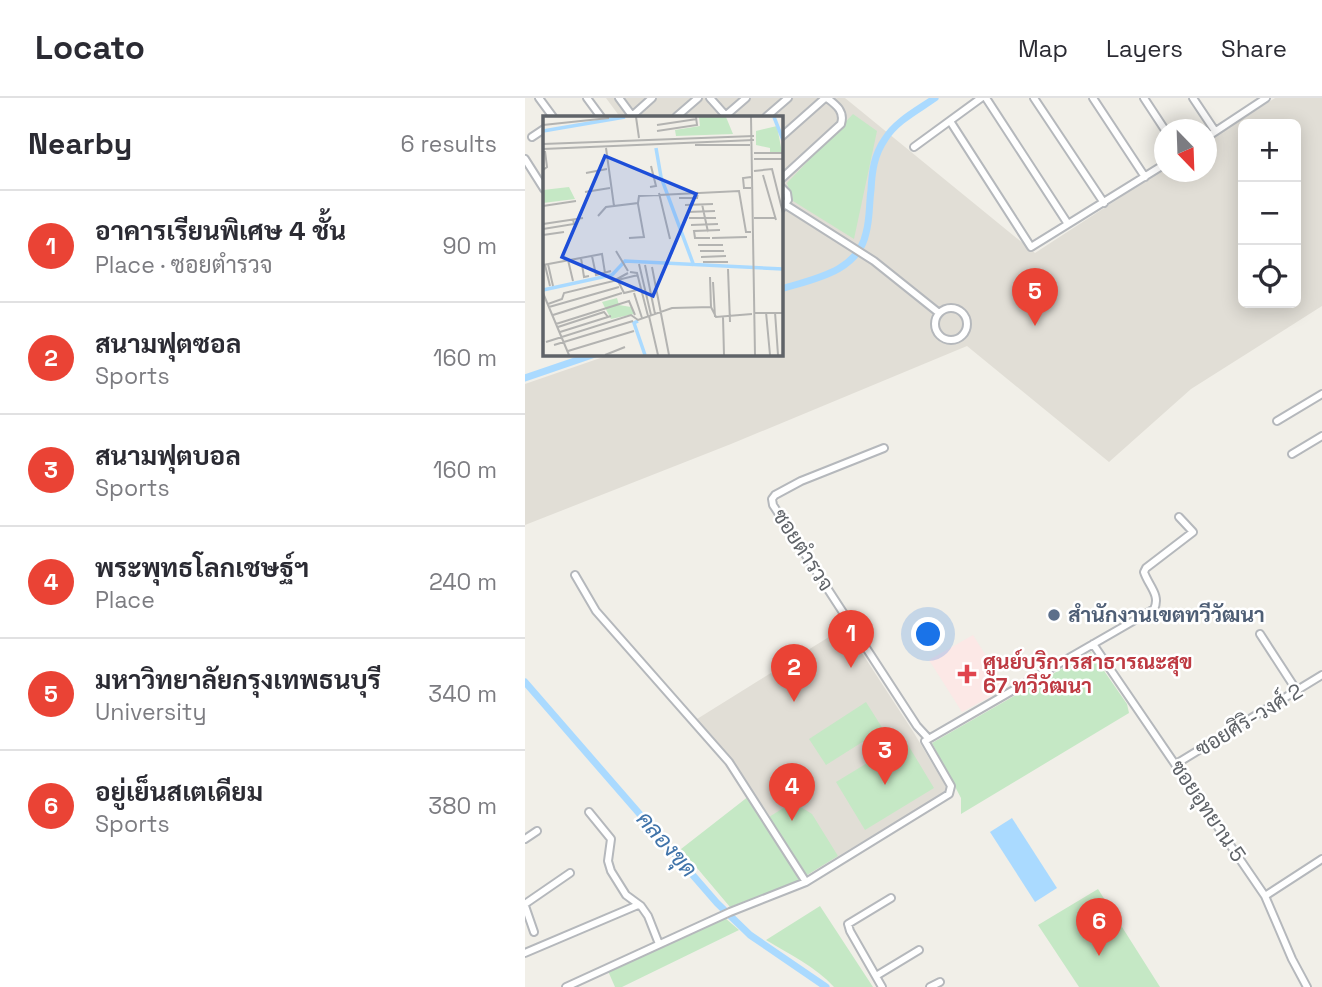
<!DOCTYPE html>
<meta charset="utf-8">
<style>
body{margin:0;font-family:"Space Grotesk",Sarabun,sans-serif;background:#f2f2f3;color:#2b2b33}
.controls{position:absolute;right:21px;top:21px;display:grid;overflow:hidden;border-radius:10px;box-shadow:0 4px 18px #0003}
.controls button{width:63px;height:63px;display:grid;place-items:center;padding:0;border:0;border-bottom:2px solid #e1e1e2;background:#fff;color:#2b2b33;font:35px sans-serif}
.compass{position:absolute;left:629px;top:21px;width:63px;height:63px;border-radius:50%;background:#fff;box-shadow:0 4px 18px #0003;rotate:157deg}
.you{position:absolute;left:404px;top:537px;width:24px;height:24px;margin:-18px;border:5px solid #fff;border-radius:50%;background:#1a73e8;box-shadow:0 0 0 10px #1a73e833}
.badge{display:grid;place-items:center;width:46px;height:46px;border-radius:50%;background:#ea4335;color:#fff;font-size:23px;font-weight:700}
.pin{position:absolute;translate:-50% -58px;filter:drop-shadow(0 2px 4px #0008)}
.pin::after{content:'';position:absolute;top:37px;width:24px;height:21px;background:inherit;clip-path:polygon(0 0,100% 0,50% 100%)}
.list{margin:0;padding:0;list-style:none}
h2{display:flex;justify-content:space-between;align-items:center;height:91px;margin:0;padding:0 28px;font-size:30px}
h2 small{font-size:23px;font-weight:400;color:#7c7c81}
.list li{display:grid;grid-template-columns:46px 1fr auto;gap:21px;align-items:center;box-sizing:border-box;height:112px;padding:0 28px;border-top:2px solid #e1e1e2}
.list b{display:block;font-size:26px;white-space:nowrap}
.list p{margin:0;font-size:23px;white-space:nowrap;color:#7c7c81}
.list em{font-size:23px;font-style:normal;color:#7c7c81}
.icon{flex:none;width:38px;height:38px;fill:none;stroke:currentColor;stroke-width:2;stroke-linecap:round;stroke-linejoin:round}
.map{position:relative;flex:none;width:797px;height:889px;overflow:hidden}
header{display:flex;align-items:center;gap:42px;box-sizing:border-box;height:98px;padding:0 35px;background:#fff;border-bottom:2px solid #e1e1e2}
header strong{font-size:33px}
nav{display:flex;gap:38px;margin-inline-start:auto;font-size:24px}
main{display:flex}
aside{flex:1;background:#fff}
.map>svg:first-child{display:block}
.education{fill:#e1ded6;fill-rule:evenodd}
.medical{fill:#fce8e6}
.green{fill:#c5e8c5}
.water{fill:#aadaff}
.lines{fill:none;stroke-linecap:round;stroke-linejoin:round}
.canal{stroke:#aadaff;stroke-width:7}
.minor-casing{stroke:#b5b8bc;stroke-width:10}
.minor{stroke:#fff;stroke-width:6}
.service-dot{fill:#5c6f8a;stroke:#fff;stroke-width:2.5}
.health-dot{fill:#e0444e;stroke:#fff;stroke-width:2.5}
.labels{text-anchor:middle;stroke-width:5;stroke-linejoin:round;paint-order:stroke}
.street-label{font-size:21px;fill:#5f6368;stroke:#fff}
.service-label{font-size:21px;font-weight:bold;fill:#4e5e75;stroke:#fff;text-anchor:start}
.health-label{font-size:21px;font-weight:bold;fill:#be3a42;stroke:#fff;text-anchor:start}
.water-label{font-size:23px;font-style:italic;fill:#4174aa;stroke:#fff}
.inset-river{fill:none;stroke:#aadaff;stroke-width:3.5}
.inset-road{fill:none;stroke:#b3b3b1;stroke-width:2}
.view{fill:#1d4ed8;fill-opacity:0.15;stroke:#1d4ed8;stroke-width:3.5}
.inset-edge{fill:none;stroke:#5f6368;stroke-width:3.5}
</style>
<header>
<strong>Locato</strong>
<nav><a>Map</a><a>Layers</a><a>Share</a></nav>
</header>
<main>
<aside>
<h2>Nearby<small>6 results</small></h2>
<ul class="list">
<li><span class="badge">1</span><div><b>อาคารเรียนพิเศษ 4 ชั้น</b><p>Place · ซอยตำรวจ</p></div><em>90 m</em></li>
<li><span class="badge">2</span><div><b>สนามฟุตซอล</b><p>Sports</p></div><em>160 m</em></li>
<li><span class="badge">3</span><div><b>สนามฟุตบอล</b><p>Sports</p></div><em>160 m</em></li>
<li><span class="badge">4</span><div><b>พระพุทธโลกเชษฐ์ฯ</b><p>Place</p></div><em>240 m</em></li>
<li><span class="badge">5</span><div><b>มหาวิทยาลัยกรุงเทพธนบุรี</b><p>University</p></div><em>340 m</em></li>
<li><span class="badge">6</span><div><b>อยู่เย็นสเตเดียม</b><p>Sports</p></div><em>380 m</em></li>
</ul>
</aside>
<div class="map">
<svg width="797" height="889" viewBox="0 0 797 889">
<rect width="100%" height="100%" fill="#f1efe8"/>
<path class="education" d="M81 0H320L510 155 639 71 640 74H682V44L750 0H797V208L666 291 584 364 442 248 206 346 0 427V286L87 256H256V19H95ZM718 26H771V205H718Z
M320 529 389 635 423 692 282 777 209 664 172 621Z"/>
<path class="medical" d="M448 537 481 590 437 614 404 562Z"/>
<path class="green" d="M328 16 352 33 329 141 268 103 262 85Z
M566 554 602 606 604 615 436 716V700L407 645Z
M341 604 358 631 301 667 284 641Z
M380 642 409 690 340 732 311 684Z
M224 698 275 782 205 809 156 751Z
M268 704 287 716 313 758 282 777 244 719Z
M573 791 635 889H554L513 827Z
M295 808 348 889H309C291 869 264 856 241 842Z
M200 820 214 832 97 889H90L83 873Z"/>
<path class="water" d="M487 720 532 790 510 804 465 734Z"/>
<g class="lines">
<path class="canal" d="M256 191C288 181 333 174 341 135 345 121 344 106 346 92 347 73 349 57 360 41 371 23 393 12 410 0
M0 280 70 256
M0 584 192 805 225 837 301 889"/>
<defs>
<path id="minor" d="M14 0 28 19
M62 0 76 19
M94 0 108 19
M185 0 202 19
M461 0 543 126
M509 0 579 105
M568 0 620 79
M619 0 640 32
M668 0 690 33
M107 18 127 0
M151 19 173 0
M199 19 221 0
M241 19 263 0
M425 23 506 149 640 66
M7 39 19 31
M256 39 300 0
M682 39 741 0
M389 49 456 0
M0 61 19 91
M256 81 316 26C320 13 311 7 302 0
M256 89 262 95 263 102 256 111
M261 107 349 163 414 215
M410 226a16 16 0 1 1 32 0a16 16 0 1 1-32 0Z
M752 323 797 296
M359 350 276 383 250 397 247 401 248 407 392 628 403 640
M767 356 797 338
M50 477 71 513 204 664 281 784
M735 536 772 593
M568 546 740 798 767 861 782 889
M651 666 797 577
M64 714 86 741 83 763 86 773 101 797 116 808 123 818 134 846
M0 741 12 733
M740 798 797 761
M0 806 45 775
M0 808 9 834
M0 855 113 807
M351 878 394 852
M41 889 205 814 281 784 424 696 426 688 400 643 629 511C636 497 623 487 619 474L621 470 668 434 654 419
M357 889 325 833 323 826 366 800
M405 889 415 884"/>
</defs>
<use href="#minor" class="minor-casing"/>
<use href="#minor" class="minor"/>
</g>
<circle class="service-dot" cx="529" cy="517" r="7"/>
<path class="health-dot" d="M438.5 565.5h7v7h7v7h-7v7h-7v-7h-7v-7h7z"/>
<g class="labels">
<g class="street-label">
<text transform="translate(278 452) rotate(57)" y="7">ซอยตำรวจ</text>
<text transform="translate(724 622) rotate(-31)" y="7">ซอยศิริ-วงศ์ 2</text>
<text transform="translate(683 713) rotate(56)" y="7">ซอยอุทยาน 5</text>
</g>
<g class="service-label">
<text x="543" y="524">สำนักงานเขตทวีวัฒนา</text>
</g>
<g class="health-label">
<text x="458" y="571">ศูนย์บริการสาธารณะสุข<tspan x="458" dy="24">67 ทวีวัฒนา</tspan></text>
</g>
<g class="water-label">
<text transform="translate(142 746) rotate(49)" y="8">คลองขุด</text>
</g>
</g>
<g transform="translate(18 18)">
<rect width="240" height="240" fill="#f1efe8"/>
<path d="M156 1H183L190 18 133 20 132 14 157 10ZM234 10 239 37H227V32L213 29V15ZM26 71 32 83 0 87V74ZM74 182 76 189 88 191 91 198 68 203 59 186Z" fill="#c5e8c5"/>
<path class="inset-river" d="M231 1 240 24M0 15 82 1M113 32 118 61 151 150M0 174 69 159 82 145 240 153M95 205 91 207 102 239"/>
<path class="inset-road" d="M93 1 96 22M208 1 212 239M0 9 66 2M114 9 154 3M114 15 154 9 153 1M0 28 211 20M152 29H207M63 32 71 90M0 33 211 24M211 37H240M211 43H239M0 54 4 51 2 35M211 55 229 53 240 97M43 57 64 53M220 59 233 104M107 71 113 70 108 50M208 72H201L200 62 208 61M42 76 67 72M116 77 127 123M136 82H154L155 76M159 88 165 116M142 89 170 88M0 90 33 85M144 96 172 95M55 100 63 91 95 87 96 80 196 75 203 116H208M146 102H173M211 102H233M0 108 40 102M148 109 175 108M0 113 31 108 30 103M0 119 21 116M86 122 101 121 95 88M167 122H152L151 115 177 114M169 122 204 121M155 129H180M73 135 85 155M157 135H181M49 140 53 159 68 155M158 141 183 140M38 142 41 161 46 160M25 144 30 165M160 146H185M5 148 10 170M96 148 108 199M0 149 59 138 62 157M2 149 7 170M102 149 112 198M109 151 126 239M185 153 187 206M87 156 94 157 105 200M85 157 74 163 81 177 98 173M167 161 168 191M170 166 172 201M0 177 26 239M91 177 99 202M5 188 19 183 21 177 95 159M6 191 76 171M223 196 227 239M232 196 235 239M212 197H240M10 199 79 177M106 200 115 239M180 201 181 239M13 208 86 185 92 199M15 211 61 196 65 201M17 216 68 200M3 226 88 199 95 204 129 192 168 191 173 201 209 198M11 229 90 205M25 235 91 215M62 239 82 231"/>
<path class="view" d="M62 40 153 78 110 180 19 141Z"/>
<rect width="240" height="240" class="inset-edge"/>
</g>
</svg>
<div class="controls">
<button>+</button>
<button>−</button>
<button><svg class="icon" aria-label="locate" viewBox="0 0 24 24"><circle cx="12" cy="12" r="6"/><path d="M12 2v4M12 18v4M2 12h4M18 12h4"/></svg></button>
</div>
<svg class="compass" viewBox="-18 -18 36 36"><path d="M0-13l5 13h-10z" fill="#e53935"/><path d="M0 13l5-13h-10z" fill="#7c7c81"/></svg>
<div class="you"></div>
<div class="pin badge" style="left:326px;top:570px">1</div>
<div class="pin badge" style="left:269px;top:604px">2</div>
<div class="pin badge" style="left:360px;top:687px">3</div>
<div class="pin badge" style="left:267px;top:723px">4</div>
<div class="pin badge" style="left:510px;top:228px">5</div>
<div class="pin badge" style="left:574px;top:858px">6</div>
</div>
</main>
